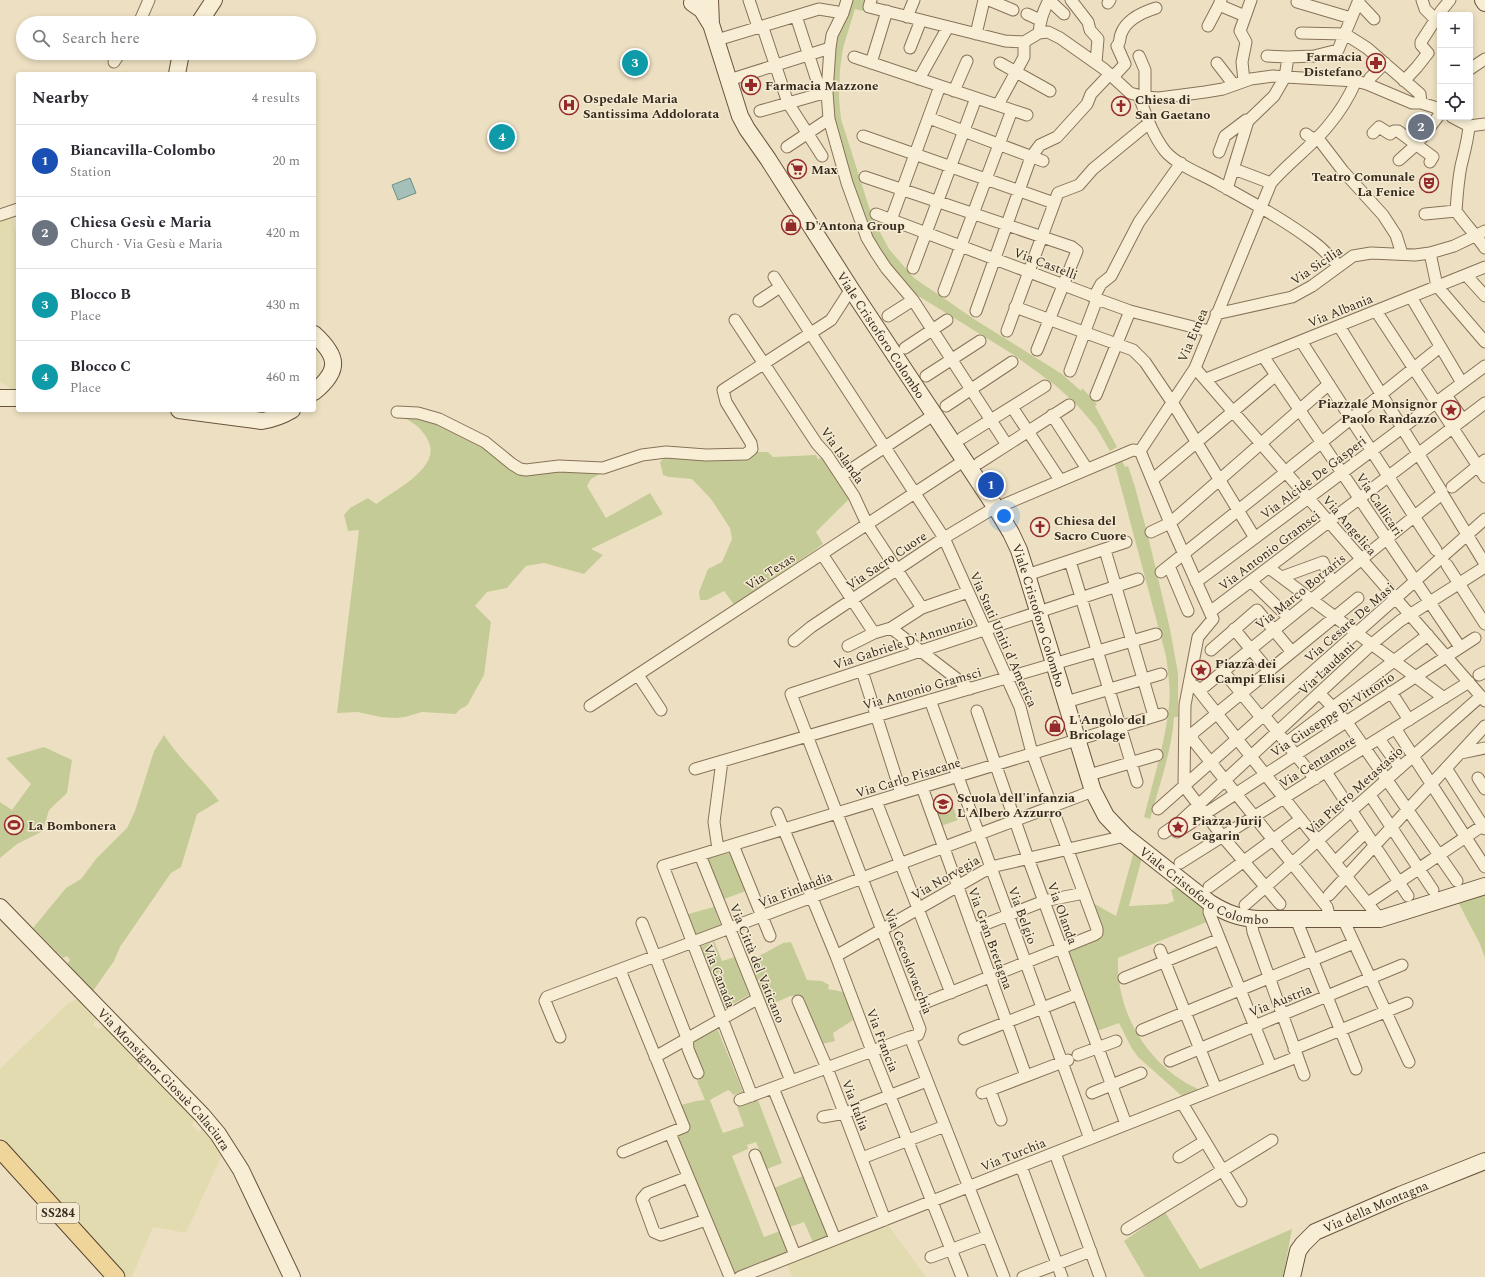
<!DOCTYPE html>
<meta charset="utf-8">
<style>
body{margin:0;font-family:Spectral,serif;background:#f2f2f3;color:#2b2b33}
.controls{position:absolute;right:12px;top:12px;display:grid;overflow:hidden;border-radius:4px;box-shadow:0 2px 6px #0003}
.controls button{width:36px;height:36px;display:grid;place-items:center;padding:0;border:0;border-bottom:1px solid #e1e1e2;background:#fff;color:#2b2b33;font:20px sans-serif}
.you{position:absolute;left:1004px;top:516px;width:14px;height:14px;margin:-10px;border:3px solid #fff;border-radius:50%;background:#1a73e8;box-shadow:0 0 0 6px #1a73e833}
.badge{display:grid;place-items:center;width:26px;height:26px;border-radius:50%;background:#1a73e8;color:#fff;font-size:13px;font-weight:700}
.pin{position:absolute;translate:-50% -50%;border:2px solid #fff;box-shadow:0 1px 4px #0006}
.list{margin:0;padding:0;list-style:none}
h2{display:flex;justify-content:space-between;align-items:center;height:52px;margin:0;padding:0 16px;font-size:17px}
h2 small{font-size:13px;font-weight:400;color:#7c7c81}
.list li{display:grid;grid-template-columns:26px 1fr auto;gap:12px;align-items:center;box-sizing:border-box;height:72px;padding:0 16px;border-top:1px solid #e1e1e2}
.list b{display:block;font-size:15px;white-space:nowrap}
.list p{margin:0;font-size:13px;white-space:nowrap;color:#7c7c81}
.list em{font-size:13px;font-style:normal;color:#7c7c81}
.icon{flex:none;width:22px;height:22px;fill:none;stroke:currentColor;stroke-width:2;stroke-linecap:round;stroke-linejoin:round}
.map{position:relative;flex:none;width:1485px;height:1277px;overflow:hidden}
.search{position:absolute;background:#fff;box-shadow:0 2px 6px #0003;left:16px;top:16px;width:300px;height:44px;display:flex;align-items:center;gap:10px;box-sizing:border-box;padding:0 14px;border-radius:22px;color:#7c7c81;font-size:15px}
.panel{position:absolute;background:#fff;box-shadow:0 2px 6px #0003;left:16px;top:72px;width:300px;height:340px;border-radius:4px}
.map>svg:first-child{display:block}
.farmland{fill:#e3dbb0}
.green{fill:#c5cb96}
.water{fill:#a4c0b8;stroke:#6c8e85}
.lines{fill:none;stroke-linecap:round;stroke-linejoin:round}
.street-casing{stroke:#877259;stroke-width:13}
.secondary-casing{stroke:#69533d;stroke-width:18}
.primary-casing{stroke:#55402e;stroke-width:19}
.street{stroke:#f8eed5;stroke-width:11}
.secondary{stroke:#f8eed5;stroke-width:16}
.primary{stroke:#f0d59a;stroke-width:17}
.labels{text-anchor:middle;stroke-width:3;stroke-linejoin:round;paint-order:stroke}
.shield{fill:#f5ebd2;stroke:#706454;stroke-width:1}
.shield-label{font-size:12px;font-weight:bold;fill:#372a1e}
.poi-label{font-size:13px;font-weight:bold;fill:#372a1e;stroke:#f5ebd2;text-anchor:start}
.street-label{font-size:13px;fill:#372a1e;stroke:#f5ebd2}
</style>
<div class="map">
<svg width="1485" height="1277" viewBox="0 0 1485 1277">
<rect width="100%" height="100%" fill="#ede0c2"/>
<path class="farmland" d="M12 217 18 241V387L16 392 0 382V221Z
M80 998 98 1018 93 1025 98 1029 104 1026 140 1063 137 1068 140 1070 144 1068 195 1119 192 1126 199 1132 203 1127 222 1155 186 1233 153 1227 132 1277H126L0 1137V1069L68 1003Z
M888 1225 926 1277H792L787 1264Z"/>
<path class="green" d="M850 0H867L863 11 855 9 843 48 840 69 839 98 841 119 869 207 880 232 889 249 914 278 977 321 1062 374 1081 391 1082 388 1097 404 1095 406 1117 447 1110 451 1096 427 1076 404 1055 385 1014 355 920 297 912 290 890 268 870 234 849 174 835 122 831 95 836 37Z
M416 415 438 422 479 443 507 467 616 465 591 479 587 486 606 518 650 493 663 514 591 549 603 555 584 574 544 563 526 566 507 588 487 592 475 606 491 622 484 675 468 704C464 709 460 707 456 714L422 712 405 717 396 718 380 717 358 712 337 713 359 530 348 531 344 515 350 508 368 498 376 504C386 497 397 490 407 483 428 466 442 451 418 427 414 423 408 420 403 417Z
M756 452H768L773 457 816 455 818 459 824 457 851 497 816 532 823 544 735 606 724 591 707 600H700L699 592 708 569 722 562 732 539 730 528 711 499 692 479 669 477 663 475 660 462 667 456Z
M1122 461 1125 467 1128 466 1135 487 1148 536 1170 629 1178 673V717H1174C1172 750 1159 787 1150 819L1144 817C1153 780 1165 744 1169 706 1171 690 1168 673 1166 656L1115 465Z
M164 735C179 759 202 778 219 801L197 814 181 867 171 873 120 947 114 961 93 991 67 964 70 960 67 956 63 958 33 928 66 888 81 879 96 859 127 828 135 811 154 751Z
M44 747 72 760 67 793 49 810 43 831 17 844 0 858V802L12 810 31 784 6 758Z
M953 807 958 820 941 826 936 813Z
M1134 851 1142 858 1129 906 1167 904 1174 901 1171 890 1179 886 1202 905 1207 922 1118 958C1116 1013 1148 1066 1198 1089L1183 1097 1138 1057 1131 1047 1119 1023 1097 1031 1068 950 1097 939 1093 903 1116 916Z
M730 853 746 891 724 899 707 859Z
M1485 892V958L1480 944 1458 902Z
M714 907 721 926 696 935 688 914Z
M714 941 722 961 735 957 749 995 724 1009 700 947Z
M791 942 807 980 822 981 829 985 828 989 844 992 853 1020 833 1033 835 1041 822 1044 800 995 790 996 766 1007 748 962 783 943Z
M717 1028 743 1092 733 1095 731 1092 728 1090 710 1100 723 1133 744 1126 737 1107 758 1100 782 1163 767 1169 756 1142 747 1145 748 1149 732 1156 764 1237 780 1231 788 1253 732 1275 677 1140 678 1135 689 1131 681 1105 696 1101 705 1100 697 1081 703 1078 691 1048 693 1040Z
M803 1176 828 1236 813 1242 804 1222 790 1227 774 1188Z
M1165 1212 1200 1269 1292 1229 1283 1277H1145L1124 1241Z"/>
<path class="water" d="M410 178 416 193 398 200 392 185Z"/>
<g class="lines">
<defs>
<path id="street" d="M749 0 757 24 764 31 788 103 822 156
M847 0 843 13 832 35 830 48 827 92 829 119 847 183 867 238 876 253 886 268 913 300 1007 445
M871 0 869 7 1005 41 1024 42 1039 33 1048 32 1060 38 1104 69 1130 93 1145 97 1159 98 1205 92 1223 89 1251 79 1273 76 1285 77 1356 81 1367 84 1412 103H1421L1434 107 1440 110
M989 0 1013 10
M1049 0 1064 14
M1071 0 1088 22 1090 30 1098 39 1096 63
M1221 0 1219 5 1245 16
M1422 0 1425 9 1435 19
M1297 2 1351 18
M1358 2 1374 19
M1108 3 1110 0
M1027 14 1040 20
M796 16 821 93
M907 17 914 0
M139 23 149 0
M1208 26 1219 5
M1039 33C1040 20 1043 11 1049 0
M1301 33 1345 34 1367 48 1420 94 1421 103
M976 34 984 0
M717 40 819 9 843 13
M910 48 921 20
M1139 56 1145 70V97
M1267 56 1288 57
M854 57 1027 115
M114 62 120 53
M871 63 887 11
M1000 63 1050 91
M1217 63 1234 85
M1470 69 1485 59
M1113 77 1125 64 1117 46C1121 42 1119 39 1121 34 1126 20 1143 12 1156 8
M919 79 948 27
M729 80 830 48
M1244 81 1242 62 1246 42 1240 31 1251 0
M1404 81 1417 67 1428 53 1421 45V42L1441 11 1450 0
M1367 84 1370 78 1385 63
M954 91 967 61
M1139 96C1146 115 1152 134 1165 151 1178 166 1202 174 1219 184 1251 202 1285 220 1315 243 1323 249 1331 258 1339 266
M998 105 1024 57V42
M760 111 827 92
M1452 117 1469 126
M929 118 1043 161
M1373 133 1379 127 1390 134 1394 131H1398L1433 157 1430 162
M1306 134 1314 140
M863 136 1054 203
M1317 137 1343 171 1383 215 1396 235 1402 254
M787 147 829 119
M1219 152 1225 136 1246 120 1248 121
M1399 160 1417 144 1440 114
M1234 169 1271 183
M865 177 1072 247 1077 251 1037 350
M1227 189 1248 121 1274 96 1285 77 1288 57 1314 56 1338 50 1359 0
M1456 211C1457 196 1458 181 1461 166 1464 153 1468 140 1469 126L1485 124
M1456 211C1465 224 1476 235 1485 248
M876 214 1090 295 1097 299 1130 311 1209 331
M1425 214 1456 211
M0 215 18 209
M891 220 940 86
M1430 253 1437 286 1485 342
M913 268 976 98
M1466 275 1485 296
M774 277 944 538 1020 707 1032 753 1097 929V933L1094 935 912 1008
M944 291 1012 110
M1094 297 1101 284 1111 276 1139 222 1181 163
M1411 297 1462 383
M759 301 780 287
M1015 307 1133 350 1145 362 1172 402 1255 538
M976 311 1031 157 1040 145 1057 137 1087 104 1091 94 1110 74
M1376 311 1485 477
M1216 314 1292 297 1312 286 1353 256 1371 253 1415 255 1430 253 1454 246 1485 231
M888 316 913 300
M735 320 817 444 827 455 854 496 867 524 922 608
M1339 326 1442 492
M1007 331 1058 193 1079 185 1093 169 1149 123
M1301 341 1346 411
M905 348 947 320
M1263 356 1460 647
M1195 368 1485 701
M1070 371 1097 299
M926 376 980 341
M1206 379 1485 267
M1096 395 1130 311
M1446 395 1463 420
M946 406 1012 362
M1012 407 1060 480
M397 412 418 413 439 419 485 442 512 464 520 469 526 470 559 466 603 468 642 455 666 452 706 455 746 454 752 449 751 443 726 402 723 390 831 320 851 289
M1052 415 1087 469
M1351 419 1436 550
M962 438 1045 386
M1140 451 1170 523 1213 619 1198 637 1185 705 1184 786 1223 837 1280 904
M1140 451 1195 368 1271 183C1289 162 1311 147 1328 126 1339 113 1349 97 1356 81
M979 463 1069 405
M1291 467 1440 347
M841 476 935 414
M1152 480 1276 375
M1452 487 1485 460
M1443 495 1485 564
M1151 532 1170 523 1329 384
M1105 550 1154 716
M822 554 874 633
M1070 561 1137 782
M1447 565 1485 624
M1169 566 1188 611
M1269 568 1444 698
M1161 572 1286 472
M1027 575 1126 542
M1282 577 1323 562 1332 583
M1251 581 1289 618
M1196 582 1485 366
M1210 612 1485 403
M891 628 970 689
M1234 629 1269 671
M794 641 811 627 944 538 989 511 1133 450 1140 451
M848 646 874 633 891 628 922 608 968 592
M1211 650 1257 610 1292 652
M862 671 901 793
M1223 671 1259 715 1267 719 1315 779
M638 675 661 710
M1479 675 1485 672
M1195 686 1380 919
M1199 691 1437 498
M1391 692 1409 720
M1319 693 1346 721 1457 881
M930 700 1090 1139
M1066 702 1161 674
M590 706 965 460
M977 711 1028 858 1126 1124
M1395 728 1485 867
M1379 739 1400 768
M1286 743 1428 635
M1461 753 1485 748
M1446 768 1485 829
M695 769 1156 634
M1326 772 1408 896
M1089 775 1157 755
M1478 778 1485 789
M922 787 1026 1076
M1370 795 1433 890
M876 801 951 993
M1158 809 1485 519
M777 813 836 956 872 1051 962 1277
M1177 832 1475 638
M1164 833 1181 821 1372 644 1400 621 1485 567
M733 845 770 936
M718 849 714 822 722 761
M700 855 791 1081
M1335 862 1366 832
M1180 863 1469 682
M1209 887 1301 819
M1329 895 1485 726
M1210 903 1209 912 1271 1067
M1368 903 1485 824
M1245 905 1481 696
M1251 919 1253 932 1304 1075
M1296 919 1356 1069
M1330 919 1327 907 1323 902 1192 739 1193 733 1358 598
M1343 919 1409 1062
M642 923 687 1038 688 1049 698 1073
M973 929 1044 901 1084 893
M1160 950 1216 1089
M836 956 991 867 1125 836
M620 970 684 1127 623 1152
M1124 978 1220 939
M798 1001 827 1068 885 1220
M1142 1030 1354 943
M560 1037 545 1001 547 997 1093 791
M964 1039 1078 994
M1294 1049 1407 1003
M1078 1055 1116 1041
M655 1057 757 999
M1170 1061 1402 965
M773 1088 835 1239
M990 1090 1001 1120
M982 1093 1068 1060
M1092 1093 1141 1073
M752 1096 663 866 1162 714
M740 1100 910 1037
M1182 1103 1241 1201
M823 1117 845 1113 927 1081
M670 1133 730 1277
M1055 1153 1100 1277
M755 1155 795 1255
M1179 1157 1205 1141
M862 1158 945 1126
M1021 1166 1062 1277
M688 1177 647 1193 642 1199 654 1232 661 1235 706 1220
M1127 1229 1272 1140
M931 1257 988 1236
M740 1277 1297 1057
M1004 1277 910 1037 918 1035 920 1029 791 694 1138 579
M1023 1277 1091 1251"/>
<g id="secondary">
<path id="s1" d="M710 0 711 24 740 116 747 129 768 159 851 289 996 508 1011 533 1019 550 1027 575 1093 791 1106 816 1125 836 1210 903C1226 913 1239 918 1258 919H1380L1485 886"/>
<path d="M1483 0 1485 3"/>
<path d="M692 3 702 10 710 23"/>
<path d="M199 23 214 0"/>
<path d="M177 74 181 53"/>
<path d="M314 334C338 356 341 370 314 392"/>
<path d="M0 398H18"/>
<path d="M179 410 262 421C273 419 282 416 292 410"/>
<path id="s2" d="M0 907 202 1115 218 1134 241 1170 292 1277"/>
<path id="s3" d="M1292 1277 1298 1251 1303 1244 1315 1232 1400 1195 1485 1161"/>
</g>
<path id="primary" d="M0 1149 116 1277"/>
</defs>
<use href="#street" class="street-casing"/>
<use href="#secondary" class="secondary-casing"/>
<use href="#primary" class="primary-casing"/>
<use href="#street" class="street"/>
<use href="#secondary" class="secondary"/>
<use href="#primary" class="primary"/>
</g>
<defs>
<symbol id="pharmacy-ring" viewBox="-11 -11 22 22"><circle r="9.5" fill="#f5ebd2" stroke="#952a2b" stroke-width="1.5"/><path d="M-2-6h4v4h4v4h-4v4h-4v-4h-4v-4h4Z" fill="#952a2b"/></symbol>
<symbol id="hospital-ring" viewBox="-11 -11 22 22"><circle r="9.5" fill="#f5ebd2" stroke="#952a2b" stroke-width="1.5"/><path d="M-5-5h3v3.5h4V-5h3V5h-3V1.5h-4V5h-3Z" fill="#952a2b"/></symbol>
<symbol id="church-ring" viewBox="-11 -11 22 22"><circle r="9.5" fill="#f5ebd2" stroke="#952a2b" stroke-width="1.5"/><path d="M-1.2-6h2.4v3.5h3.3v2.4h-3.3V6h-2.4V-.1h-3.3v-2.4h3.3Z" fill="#952a2b"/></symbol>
<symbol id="supermarket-ring" viewBox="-11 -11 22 22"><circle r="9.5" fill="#f5ebd2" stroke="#952a2b" stroke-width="1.5"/><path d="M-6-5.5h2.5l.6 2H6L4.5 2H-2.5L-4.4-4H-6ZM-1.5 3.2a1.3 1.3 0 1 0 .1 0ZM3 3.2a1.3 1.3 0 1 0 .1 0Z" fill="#952a2b"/></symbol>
<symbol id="theatre-ring" viewBox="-11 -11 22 22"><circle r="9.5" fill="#f5ebd2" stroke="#952a2b" stroke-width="1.5"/><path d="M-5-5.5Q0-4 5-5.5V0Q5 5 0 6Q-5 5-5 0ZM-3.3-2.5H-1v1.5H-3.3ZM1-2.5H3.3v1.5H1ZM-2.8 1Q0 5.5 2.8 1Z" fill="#952a2b"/></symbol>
<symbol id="shop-ring" viewBox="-11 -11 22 22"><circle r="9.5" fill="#f5ebd2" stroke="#952a2b" stroke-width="1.5"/><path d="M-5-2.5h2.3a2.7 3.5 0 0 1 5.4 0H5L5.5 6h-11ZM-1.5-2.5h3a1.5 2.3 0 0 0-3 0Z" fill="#952a2b"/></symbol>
<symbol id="sight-ring" viewBox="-11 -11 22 22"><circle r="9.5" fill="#f5ebd2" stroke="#952a2b" stroke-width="1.5"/><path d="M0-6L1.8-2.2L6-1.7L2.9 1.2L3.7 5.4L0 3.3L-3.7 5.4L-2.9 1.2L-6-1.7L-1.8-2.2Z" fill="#952a2b"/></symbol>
<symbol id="school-ring" viewBox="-11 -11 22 22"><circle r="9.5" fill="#f5ebd2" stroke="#952a2b" stroke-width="1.5"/><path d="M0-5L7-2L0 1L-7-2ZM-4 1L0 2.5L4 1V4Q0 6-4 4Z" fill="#952a2b"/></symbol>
<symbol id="stadium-ring" viewBox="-11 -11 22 22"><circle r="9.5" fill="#f5ebd2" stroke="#952a2b" stroke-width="1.5"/><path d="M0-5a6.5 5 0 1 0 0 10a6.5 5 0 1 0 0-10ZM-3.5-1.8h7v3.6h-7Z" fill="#952a2b"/></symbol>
</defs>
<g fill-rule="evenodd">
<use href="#pharmacy-ring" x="1365" y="52" width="22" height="22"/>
<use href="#pharmacy-ring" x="740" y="74" width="22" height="22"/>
<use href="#hospital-ring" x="558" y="94" width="22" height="22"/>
<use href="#church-ring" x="1110" y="95" width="22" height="22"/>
<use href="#supermarket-ring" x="786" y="158" width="22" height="22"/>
<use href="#theatre-ring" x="1418" y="172" width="22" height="22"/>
<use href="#shop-ring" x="780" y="214" width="22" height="22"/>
<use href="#sight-ring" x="1440" y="399" width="22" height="22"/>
<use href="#church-ring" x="1029" y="516" width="22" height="22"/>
<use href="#sight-ring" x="1190" y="659" width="22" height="22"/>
<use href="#shop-ring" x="1044" y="715" width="22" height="22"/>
<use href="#school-ring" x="932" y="793" width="22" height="22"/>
<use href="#stadium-ring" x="3" y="814" width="22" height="22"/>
<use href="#sight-ring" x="1167" y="816" width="22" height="22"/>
</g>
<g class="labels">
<rect class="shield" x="37" y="1203" width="42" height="20" rx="3"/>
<g class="shield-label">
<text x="58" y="1217">SS284</text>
</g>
<g class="poi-label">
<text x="1362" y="61" text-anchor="end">Farmacia<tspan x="1362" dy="15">Distefano</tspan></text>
<text x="765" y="90">Farmacia Mazzone</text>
<text x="583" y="103">Ospedale Maria<tspan x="583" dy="15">Santissima Addolorata</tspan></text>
<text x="1135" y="104">Chiesa di<tspan x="1135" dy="15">San Gaetano</tspan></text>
<text x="811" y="174">Max</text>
<text x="1415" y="181" text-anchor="end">Teatro Comunale<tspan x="1415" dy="15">La Fenice</tspan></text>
<text x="805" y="230">D'Antona Group</text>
<text x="1437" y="408" text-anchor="end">Piazzale Monsignor<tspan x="1437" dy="15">Paolo Randazzo</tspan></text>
<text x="1054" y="525">Chiesa del<tspan x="1054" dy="15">Sacro Cuore</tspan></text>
<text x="1215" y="668">Piazza dei<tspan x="1215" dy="15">Campi Elisi</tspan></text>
<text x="1069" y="724">L'Angolo del<tspan x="1069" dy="15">Bricolage</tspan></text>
<text x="957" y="802">Scuola dell'infanzia<tspan x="957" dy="15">L'Albero Azzurro</tspan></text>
<text x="1192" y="825">Piazza Jurij<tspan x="1192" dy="15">Gagarin</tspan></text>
<text x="28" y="830">La Bombonera</text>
</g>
<g class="street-label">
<text transform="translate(1046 263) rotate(21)" y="5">Via Castelli</text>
<text transform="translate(1316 265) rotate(-34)" y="5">Via Sicilia</text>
<text transform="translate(1340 310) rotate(-22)" y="5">Via Albania</text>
<text dy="5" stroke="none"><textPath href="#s1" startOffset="381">Viale Cristoforo Colombo</textPath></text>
<text transform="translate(1192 335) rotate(-67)" y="5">Via Etnea</text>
<text transform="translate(843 455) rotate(55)" y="5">Via Islanda</text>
<text transform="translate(1313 477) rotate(-37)" y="5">Via Alcide De Gasperi</text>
<text transform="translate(1380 504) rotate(56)" y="5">Via Callicari</text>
<text transform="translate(1350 525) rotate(49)" y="5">Via Angelica</text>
<text transform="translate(1269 550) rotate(-37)" y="5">Via Antonio Gramsci</text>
<text transform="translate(886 560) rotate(-34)" y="5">Via Sacro Cuore</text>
<text transform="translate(770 571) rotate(-33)" y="5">Via Texas</text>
<text transform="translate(1300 591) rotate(-39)" y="5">Via Marco Botzaris</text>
<text dy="5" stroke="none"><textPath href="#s1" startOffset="705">Viale Cristoforo Colombo</textPath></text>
<text transform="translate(1349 622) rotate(-41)" y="5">Via Cesare De Masi</text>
<text transform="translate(1004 639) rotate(66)" y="5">Via Stati Uniti d'America</text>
<text transform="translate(903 642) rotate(-18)" y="5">Via Gabriele D'Annunzio</text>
<text transform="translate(1326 668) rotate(-43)" y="5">Via Laudani</text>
<text transform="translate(922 688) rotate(-16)" y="5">Via Antonio Gramsci</text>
<text transform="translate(1332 714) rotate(-33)" y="5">Via Giuseppe Di Vittorio</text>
<text transform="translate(1317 761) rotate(-32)" y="5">Via Centamore</text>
<text transform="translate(908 777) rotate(-17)" y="5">Via Carlo Pisacane</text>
<text transform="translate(1354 790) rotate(-42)" y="5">Via Pietro Metastasio</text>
<text transform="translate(945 877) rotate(-30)" y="5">Via Norvegia</text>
<text dy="5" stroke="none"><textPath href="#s1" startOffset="1040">Viale Cristoforo Colombo</textPath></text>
<text transform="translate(795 889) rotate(-21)" y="5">Via Finlandia</text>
<text transform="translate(1063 913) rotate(70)" y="5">Via Olanda</text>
<text transform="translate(1023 915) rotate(70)" y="5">Via Belgio</text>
<text transform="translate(991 938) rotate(70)" y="5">Via Gran Bretagna</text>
<text transform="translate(909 961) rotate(69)" y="5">Via Cecoslovacchia</text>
<text transform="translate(758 963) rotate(68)" y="5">Via Città del Vaticano</text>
<text transform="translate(720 976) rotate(69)" y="5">Via Canada</text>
<text transform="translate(1280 1000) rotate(-22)" y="5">Via Austria</text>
<text transform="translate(883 1040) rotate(69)" y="5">Via Francia</text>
<text dy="5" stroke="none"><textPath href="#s2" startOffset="238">Via Monsignor Giosuè Calaciura</textPath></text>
<text transform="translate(856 1105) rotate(69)" y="5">Via Italia</text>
<text transform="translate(1013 1154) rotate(-22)" y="5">Via Turchia</text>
<text dy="5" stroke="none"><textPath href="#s3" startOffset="118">Via della Montagna</textPath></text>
</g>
</g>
</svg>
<div class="controls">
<button>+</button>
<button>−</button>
<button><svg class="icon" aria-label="locate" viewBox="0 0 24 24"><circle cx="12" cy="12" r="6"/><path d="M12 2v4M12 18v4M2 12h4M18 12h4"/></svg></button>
</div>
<div class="you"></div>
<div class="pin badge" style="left:991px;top:485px;background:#1a4fb4">1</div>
<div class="pin badge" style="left:1421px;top:127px;background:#6b7280">2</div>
<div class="pin badge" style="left:635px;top:63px;background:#0f9aa8">3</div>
<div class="pin badge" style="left:502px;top:137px;background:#0f9aa8">4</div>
<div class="search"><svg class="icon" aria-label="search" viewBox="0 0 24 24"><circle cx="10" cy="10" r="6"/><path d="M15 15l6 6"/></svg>Search here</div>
<section class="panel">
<h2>Nearby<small>4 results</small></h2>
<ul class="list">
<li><span class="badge" style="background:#1a4fb4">1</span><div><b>Biancavilla-Colombo</b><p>Station</p></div><em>20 m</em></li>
<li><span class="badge" style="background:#6b7280">2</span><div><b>Chiesa Gesù e Maria</b><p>Church · Via Gesù e Maria</p></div><em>420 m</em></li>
<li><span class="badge" style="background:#0f9aa8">3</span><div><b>Blocco B</b><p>Place</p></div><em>430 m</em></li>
<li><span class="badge" style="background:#0f9aa8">4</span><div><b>Blocco C</b><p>Place</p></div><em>460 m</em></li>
</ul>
</section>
</div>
